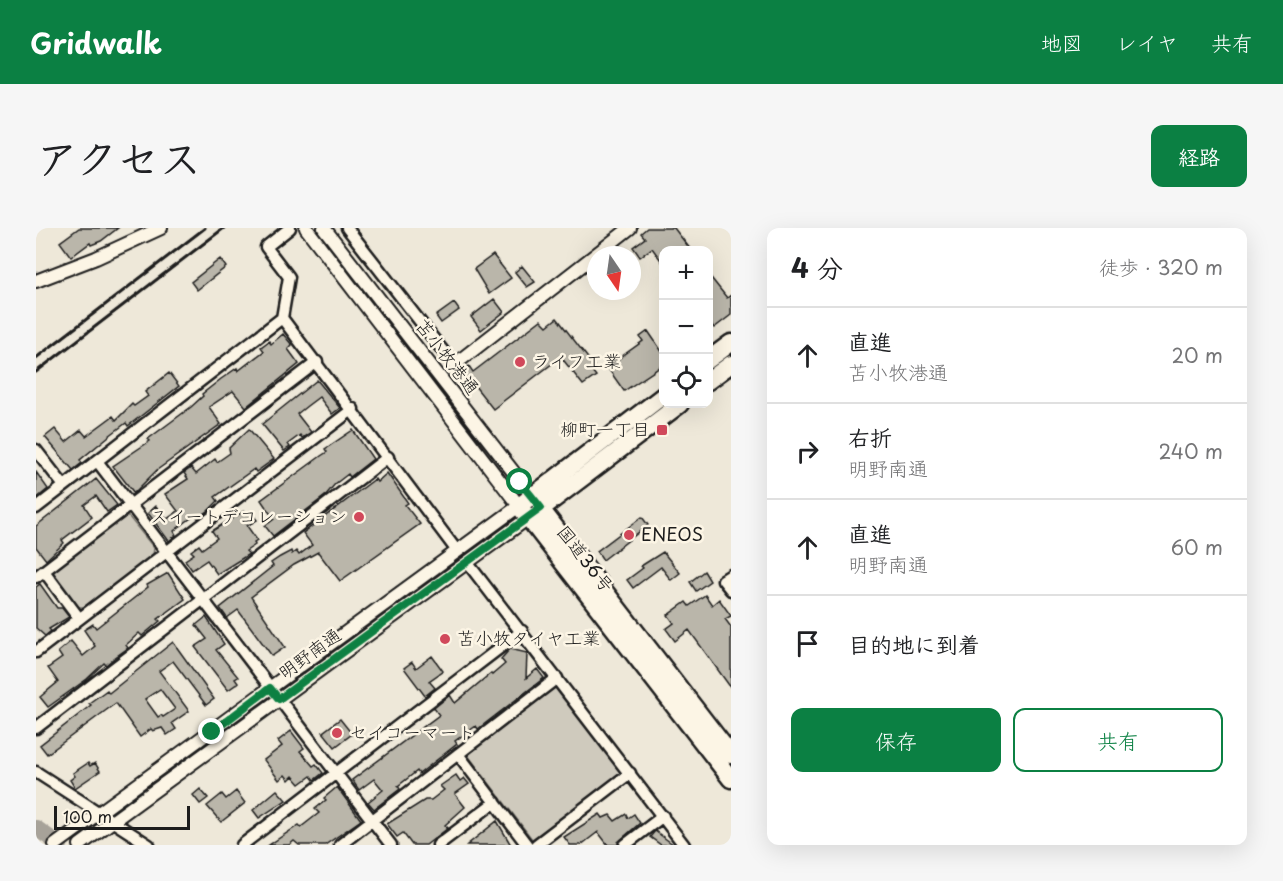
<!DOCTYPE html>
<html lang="ja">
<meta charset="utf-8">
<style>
body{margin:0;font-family:"Playpen Sans","Klee One",sans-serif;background:#f6f6f6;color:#202124}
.controls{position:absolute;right:18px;top:18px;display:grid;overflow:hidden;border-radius:12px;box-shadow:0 6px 24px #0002}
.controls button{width:54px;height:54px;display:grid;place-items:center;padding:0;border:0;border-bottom:2px solid #e0e0e0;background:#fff;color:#202124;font:30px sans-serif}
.compass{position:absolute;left:551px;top:18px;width:54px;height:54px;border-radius:50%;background:#fff;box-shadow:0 6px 24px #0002;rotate:167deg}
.scale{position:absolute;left:18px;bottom:15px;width:136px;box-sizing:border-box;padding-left:6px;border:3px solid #1c1c1c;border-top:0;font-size:16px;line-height:21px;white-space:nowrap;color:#1c1c1c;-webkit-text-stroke:4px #fcf5e5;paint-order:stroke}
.stop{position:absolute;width:18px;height:18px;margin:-14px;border:4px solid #0b8043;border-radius:50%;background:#fff}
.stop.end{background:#0b8043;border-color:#fff;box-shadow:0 2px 6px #0008}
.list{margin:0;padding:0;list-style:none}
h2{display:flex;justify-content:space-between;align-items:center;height:78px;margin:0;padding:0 24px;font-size:26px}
h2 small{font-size:20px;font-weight:400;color:#757577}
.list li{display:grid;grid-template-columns:39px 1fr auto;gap:18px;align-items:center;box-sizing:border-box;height:96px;padding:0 24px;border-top:2px solid #e0e0e0}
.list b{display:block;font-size:22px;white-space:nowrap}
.list p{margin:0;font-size:20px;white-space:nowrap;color:#757577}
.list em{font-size:20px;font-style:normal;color:#757577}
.actions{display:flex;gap:12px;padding:18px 24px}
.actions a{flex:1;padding:14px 0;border:2px solid #0b8043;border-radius:12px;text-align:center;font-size:21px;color:#0b8043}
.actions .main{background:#0b8043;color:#fff}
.icon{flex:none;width:33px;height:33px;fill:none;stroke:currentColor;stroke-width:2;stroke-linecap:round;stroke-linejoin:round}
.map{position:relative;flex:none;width:695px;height:617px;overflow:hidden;border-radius:12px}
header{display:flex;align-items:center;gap:36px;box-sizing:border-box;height:84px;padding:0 30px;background:#0b8043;color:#fff}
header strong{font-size:28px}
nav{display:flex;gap:33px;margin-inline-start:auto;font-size:21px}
.intro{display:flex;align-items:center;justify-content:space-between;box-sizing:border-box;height:144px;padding:0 36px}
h1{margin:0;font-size:42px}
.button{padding:15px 27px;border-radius:12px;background:#0b8043;color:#fff;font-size:21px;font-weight:700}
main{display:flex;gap:36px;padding:0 36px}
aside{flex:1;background:#fff;border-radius:12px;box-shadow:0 6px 24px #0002}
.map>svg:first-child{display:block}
.green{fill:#cfcabd;stroke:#76736c;stroke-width:1.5}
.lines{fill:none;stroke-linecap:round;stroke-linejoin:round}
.river{stroke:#a7a299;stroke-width:16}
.building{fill:#bab6aa;stroke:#1c1c1c;stroke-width:1.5;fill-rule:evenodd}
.minor-casing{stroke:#1c1c1c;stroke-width:15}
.tertiary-casing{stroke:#1c1c1c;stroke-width:16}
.trunk-casing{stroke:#1c1c1c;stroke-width:21}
.minor{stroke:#fcf5e5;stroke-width:10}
.tertiary{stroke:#fcf5e5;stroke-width:12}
.trunk{stroke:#fcf5e5;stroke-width:16}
.rail{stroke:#1c1c1c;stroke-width:3}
.route{stroke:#0b8043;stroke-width:8}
.poi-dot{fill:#d1495b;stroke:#fcf5e5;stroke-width:2}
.labels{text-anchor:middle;stroke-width:5;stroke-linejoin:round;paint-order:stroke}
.street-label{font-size:18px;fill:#1c1c1c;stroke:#fcf5e5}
.poi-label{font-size:18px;fill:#1c1c1c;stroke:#fcf5e5;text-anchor:start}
</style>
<header>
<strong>Gridwalk</strong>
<nav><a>地図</a><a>レイヤ</a><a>共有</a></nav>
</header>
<div class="intro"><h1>アクセス</h1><a class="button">経路</a></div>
<main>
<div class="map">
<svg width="695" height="617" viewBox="0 0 695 617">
<rect width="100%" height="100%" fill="#eee8d9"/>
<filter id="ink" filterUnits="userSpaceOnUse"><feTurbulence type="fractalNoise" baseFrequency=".0167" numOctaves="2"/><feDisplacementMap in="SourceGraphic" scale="12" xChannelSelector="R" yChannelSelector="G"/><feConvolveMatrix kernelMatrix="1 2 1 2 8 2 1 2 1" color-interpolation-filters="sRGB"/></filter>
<g filter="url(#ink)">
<path class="green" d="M86 289H93L118 320 117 327 48 379H41L16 346V341Z
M520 459 586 546 496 611 431 526Z"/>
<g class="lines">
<path class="river" d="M0 600 24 617"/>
</g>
<path class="building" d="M43 0H82L65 13 55 17 54 15 35 29 24 14Z
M611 0H638L655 22H627V35L616 20 604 29 597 19 609 10 605 5Z
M457 27 475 50 453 66 438 41Z
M184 31 190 39 161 62 155 54Z
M486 38 499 54 491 59 479 44Z
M672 46 691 70 695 67V87L678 100 672 92Z
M458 71 468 84 445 102 435 89Z
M418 75 423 82 405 95 400 88Z
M521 90 558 138 556 143 560 148 547 157 525 129 457 181 427 143 433 138 437 144 505 92 511 98Z
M612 103 627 125V137L588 163 571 139 607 113 604 109Z
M247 106 256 117 252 121 263 136 210 179 197 163 173 179 185 196 121 242 98 265 77 238 114 213 112 211 155 179 167 168 166 166 185 151 201 140 202 143 228 123 225 119 233 113 235 116Z
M133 145 143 158 92 198 90 195 73 208 44 232 46 235 37 242 9 209 19 201 30 214 45 202 50 208 77 188 80 192 96 176 98 178 112 168 109 164Z
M281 152 304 180 296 186 283 169 271 178 261 186 275 204 266 210 264 207 252 216 254 219 248 223 226 196Z
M213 201 238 231 220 244 218 241 179 269 182 273 172 283 162 290 159 287 138 303 140 307 133 313 112 285 120 278 131 291 142 283 129 266 152 251 148 245 155 240 160 246 179 231 181 234 194 225 193 220Z
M317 202 337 231 314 249 312 246 299 256 289 268 237 308 229 298 238 291 225 272 285 228 291 224 289 221Z
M0 244 12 261 0 271Z
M351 245 372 275 369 277 384 296 304 353 282 324 258 337 215 369 249 419 236 428 202 382 191 390 184 380 237 338 235 335 244 329 255 323 256 326 260 323 263 327 276 317 267 305 339 251 341 254Z
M60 251 81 277 71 284 60 268 48 277 56 289 26 312 28 315 10 332 0 319V298Z
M208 283 210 285 214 283 221 292 211 298 221 312 218 314 219 317 210 323 213 326 181 346 171 332 156 342 149 332 158 326 155 323 163 317 166 321 181 310 176 303Z
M606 289 612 297 567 332 561 323Z
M627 324 644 345 635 352 625 339 597 360 591 352 607 340 605 338Z
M668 343 674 353 660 363 654 354Z
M132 345 149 371 122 391 124 393 106 408 103 405 90 417 92 420 78 430 70 437 68 435 51 451 12 479 4 469 22 454 12 440 26 430 22 424 35 413 47 428 59 418 48 402 57 396 60 400 112 359 111 357Z
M4 356 21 380H26L33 389 13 401 15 403 9 408 0 400V359Z
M669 367 676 377 683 371 695 388 689 391 695 399V460L653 402 639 413 630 401 638 395 632 387 650 374 653 378Z
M170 389 188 416 180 422 202 449 199 451 202 455 192 462 159 419 171 411 160 397Z
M137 414 178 471 170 477 137 433 123 443 153 483 136 495 140 501 131 507 126 500 117 503 115 501 104 509 80 475 11 526 4 517 55 477 53 475 71 462 73 465ZM124 461 139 481 127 489 125 487 122 489 109 471Z
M474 421 491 425 490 450 501 441 508 450 442 501 440 498 419 513 421 516 383 546 381 543 362 558 364 561 338 581 332 574 347 562 338 551 323 562 316 552 403 487 398 480 414 467 419 475 455 445 456 447 469 436 465 431Z
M396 428 407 443 393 453 399 460 389 468 368 440 376 434 380 440Z
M304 491 316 506 299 519 287 504Z
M255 503 268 520 264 523 277 538 280 536 287 545 278 552 275 548 264 556 257 548 253 552 249 547 243 552 228 532 246 518 242 513Z
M52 535 54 538 59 535 64 543 39 560 34 552 39 548 37 545Z
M420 547 424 553 428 550 433 556 419 566 429 579 409 597 412 600 390 617H376L367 605 361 609 351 596 389 572H395L408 562 404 558Z
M301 559 325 592 289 617H263L258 613 253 617H233L263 597 265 599 283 585 279 581 290 572 288 570Z
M164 561 172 570 164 576 157 567Z
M241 562 250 572 223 590 217 582Z
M200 563 209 575 185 594 171 578 186 566 190 571Z
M564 586 567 590 574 587 579 593 590 586 592 590 598 586 604 595 582 614V617H572L562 604 545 617H534L528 609Z
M461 593 475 617H431Z
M619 603 638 617H625L614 609Z"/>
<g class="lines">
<defs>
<path id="minor" d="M311 0 418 137
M246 90 421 323
M0 222 28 258
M61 233 355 617
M0 280 246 90 253 49 230 19 254 0
M431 334 648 617
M8 343 43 390
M695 347 687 352 695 362
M0 349 281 134
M0 424 317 181
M0 500 352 229
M422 526 491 617
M0 544 113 617
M206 617 486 403
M304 617 521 450
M402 617 459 574
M500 617 594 545
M589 617 627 588"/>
<path id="tertiary" d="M288 0 500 273
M0 53 60 30 125 0
M418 137 594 0
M19 617 483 278 270 0
M44 617 499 285"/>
<path id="trunk" d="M672 132 695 115
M672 153 695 136
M628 167 483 278 695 551
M644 176 505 281 695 527"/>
</defs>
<use href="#minor" class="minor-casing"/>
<use href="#tertiary" class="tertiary-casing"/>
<use href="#trunk" class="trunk-casing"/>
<use href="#minor" class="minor"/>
<use href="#tertiary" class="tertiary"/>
<use href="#trunk" class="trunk"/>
<path class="rail" d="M0 130 169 0
M0 144 188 0"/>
</g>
</g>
<g class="lines" filter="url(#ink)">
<path class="route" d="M176 504 234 460 243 471 505 280 484 254"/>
</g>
<g class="poi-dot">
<circle cx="484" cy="134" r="6"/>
<rect x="620" y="196" width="12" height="12" rx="3"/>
<circle cx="323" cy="289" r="6"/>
<circle cx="593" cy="307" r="6"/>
<circle cx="409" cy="411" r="6"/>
<circle cx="301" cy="505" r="6"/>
</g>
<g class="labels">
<g class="street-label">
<text transform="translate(411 129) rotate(52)" y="6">苫小牧港通</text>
<text transform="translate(549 331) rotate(52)" y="6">国道36号</text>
<text transform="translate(274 426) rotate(-36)" y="6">明野南通</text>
</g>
<g class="poi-label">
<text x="496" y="140">ライフ工業</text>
<text x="614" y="208" text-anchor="end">柳町一丁目</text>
<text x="311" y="295" text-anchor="end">スイートデコレーション</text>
<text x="605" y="313">ENEOS</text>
<text x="421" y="417">苫小牧タイヤ工業</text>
<text x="313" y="511">セイコーマート</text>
</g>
</g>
</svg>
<div class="controls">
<button>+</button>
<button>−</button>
<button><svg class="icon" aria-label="locate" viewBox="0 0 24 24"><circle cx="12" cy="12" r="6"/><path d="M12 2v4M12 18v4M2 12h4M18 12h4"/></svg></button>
</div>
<svg class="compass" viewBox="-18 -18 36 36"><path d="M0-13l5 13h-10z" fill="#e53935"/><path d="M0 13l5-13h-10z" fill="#757577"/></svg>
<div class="scale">100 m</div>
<div class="stop" style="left:484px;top:254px"></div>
<div class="stop end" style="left:176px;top:504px"></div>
</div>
<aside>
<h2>4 分<small>徒歩 · 320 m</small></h2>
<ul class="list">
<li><svg class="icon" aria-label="ahead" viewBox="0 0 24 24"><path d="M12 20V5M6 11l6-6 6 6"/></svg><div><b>直進</b><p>苫小牧港通</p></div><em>20 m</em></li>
<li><svg class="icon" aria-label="right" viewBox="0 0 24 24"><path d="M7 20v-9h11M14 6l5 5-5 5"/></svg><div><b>右折</b><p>明野南通</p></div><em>240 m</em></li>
<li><svg class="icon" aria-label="ahead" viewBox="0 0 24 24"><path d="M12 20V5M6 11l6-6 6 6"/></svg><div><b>直進</b><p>明野南通</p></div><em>60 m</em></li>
<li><svg class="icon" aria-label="arrive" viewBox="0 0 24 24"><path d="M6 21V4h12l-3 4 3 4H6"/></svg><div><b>目的地に到着</b></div></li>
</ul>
<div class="actions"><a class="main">保存</a><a>共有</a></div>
</aside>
</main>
